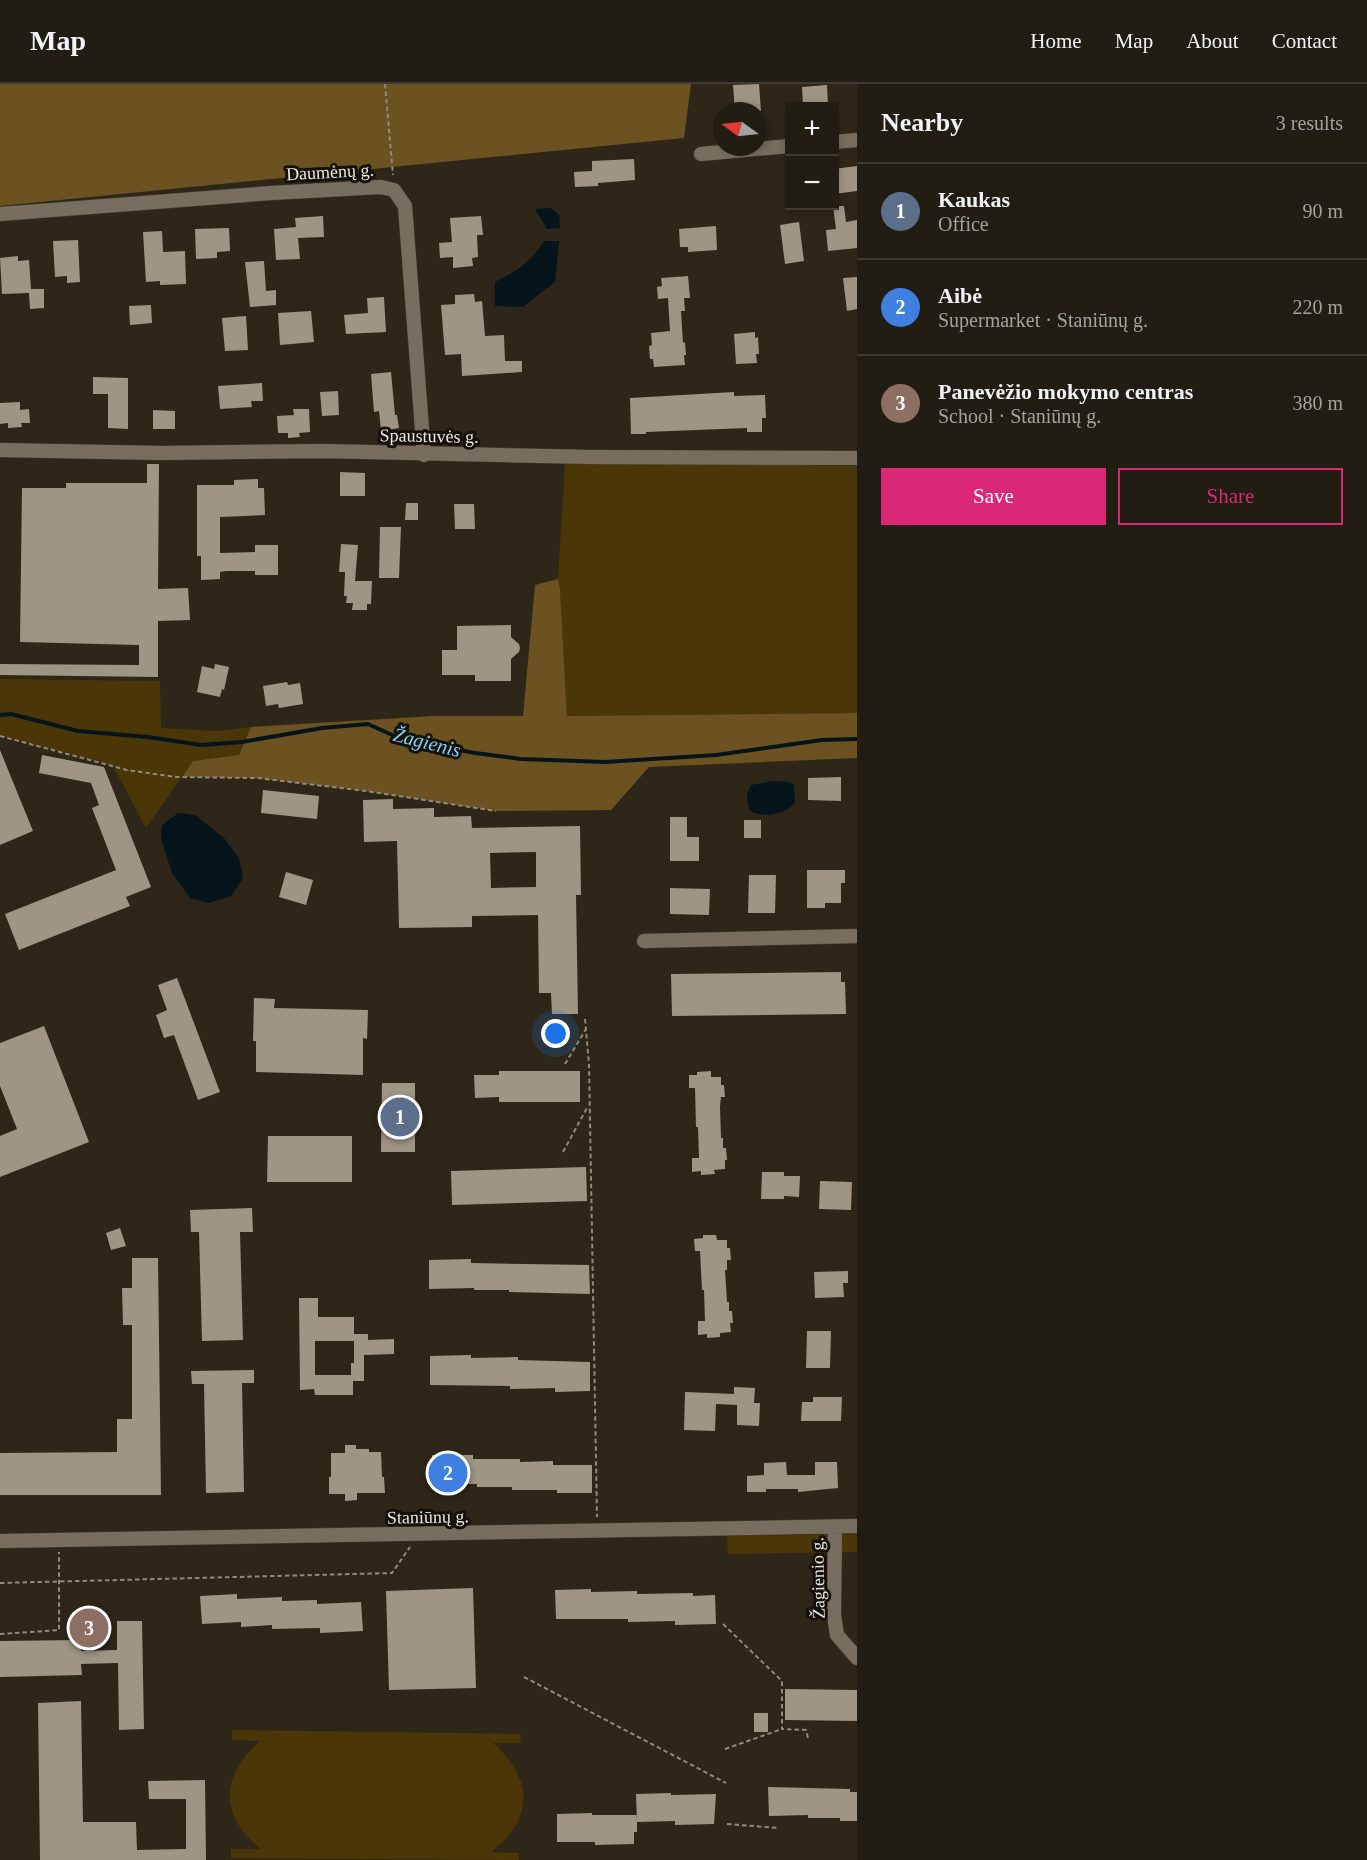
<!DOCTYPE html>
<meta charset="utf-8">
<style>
body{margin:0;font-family:"Times New Roman",serif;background:#2a261c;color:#f1f3f6}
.controls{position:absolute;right:18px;top:18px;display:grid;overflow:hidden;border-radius:0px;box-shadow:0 3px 9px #0003}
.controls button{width:54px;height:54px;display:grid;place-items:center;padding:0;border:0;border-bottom:2px solid #3f3b33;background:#221d13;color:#f1f3f6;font:30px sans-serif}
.compass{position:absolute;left:713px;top:18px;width:54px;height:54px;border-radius:50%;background:#221d13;box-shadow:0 3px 9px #0003;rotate:285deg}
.you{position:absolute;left:556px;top:950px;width:21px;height:21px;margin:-15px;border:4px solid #fff;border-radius:50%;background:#1a73e8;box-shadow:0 0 0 9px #1a73e833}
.badge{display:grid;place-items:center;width:39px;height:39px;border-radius:50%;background:#db2777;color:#fff;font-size:20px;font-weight:700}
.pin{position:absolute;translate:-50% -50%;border:3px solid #fff;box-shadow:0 2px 6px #0006}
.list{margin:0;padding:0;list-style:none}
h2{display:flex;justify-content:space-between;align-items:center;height:78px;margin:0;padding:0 24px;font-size:26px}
h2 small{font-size:20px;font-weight:400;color:#a2a2a0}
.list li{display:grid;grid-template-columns:39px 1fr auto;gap:18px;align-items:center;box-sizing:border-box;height:96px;padding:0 24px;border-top:2px solid #3f3b33}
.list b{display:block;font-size:22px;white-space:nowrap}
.list p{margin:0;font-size:20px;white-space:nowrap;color:#a2a2a0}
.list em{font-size:20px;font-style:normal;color:#a2a2a0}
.actions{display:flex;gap:12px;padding:18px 24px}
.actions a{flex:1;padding:14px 0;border:2px solid #db2777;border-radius:0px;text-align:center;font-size:21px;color:#db2777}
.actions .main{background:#db2777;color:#fff}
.map{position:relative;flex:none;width:857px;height:1776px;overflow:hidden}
header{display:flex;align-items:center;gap:36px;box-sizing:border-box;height:84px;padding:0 30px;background:#221d13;border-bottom:2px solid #3f3b33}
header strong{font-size:28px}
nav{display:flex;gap:33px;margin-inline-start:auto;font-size:21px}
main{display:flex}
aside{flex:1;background:#221d13}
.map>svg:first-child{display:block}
.green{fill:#4a3607}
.forest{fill:#6b5220}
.water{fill:#05151b}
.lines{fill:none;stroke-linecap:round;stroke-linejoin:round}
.stream{stroke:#05151b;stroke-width:4}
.building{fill:#9e9584;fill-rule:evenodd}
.minor-casing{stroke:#494439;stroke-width:15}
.path{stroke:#8f897e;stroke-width:2;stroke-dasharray:4.5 3;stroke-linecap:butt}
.minor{stroke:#776e5f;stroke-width:14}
.labels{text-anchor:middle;stroke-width:6;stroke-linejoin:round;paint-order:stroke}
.street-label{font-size:18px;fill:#ece7df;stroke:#13100a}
.water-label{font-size:20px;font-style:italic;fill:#80d3f3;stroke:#13100a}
</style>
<header>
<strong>Map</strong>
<nav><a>Home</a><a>Map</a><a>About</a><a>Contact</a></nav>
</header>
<main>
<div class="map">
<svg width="857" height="1776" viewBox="0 0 857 1776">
<rect width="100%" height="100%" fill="#2e2719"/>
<path class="green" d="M565 378 857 382V629L567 632 560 505 558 495Z
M0 595 160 597 161 644 218 647 251 643 239 671 193 677 146 744 113 682 0 652Z
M857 1450V1468L728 1470 727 1452Z
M232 1646 521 1650 520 1659H493C533 1695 535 1734 491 1768L519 1769V1776L231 1774V1765H261C219 1731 220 1692 260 1657L232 1656Z"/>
<path class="forest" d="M0 0H691L684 54 0 122Z
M558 495 560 505 567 632 857 629V674L649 683 611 726 496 727 366 707 257 694 182 693 193 677 239 671 251 643 433 632H523L535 501Z"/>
<path class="water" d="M551 124 559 131 560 144 547 145 535 125Z
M544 157H559L555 198 523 223 495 222V198C516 188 532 177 544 157Z
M773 697 789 698 794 701 795 719C784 731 765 734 750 727 746 717 746 710 751 701Z
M178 729 195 731 224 754 239 774 243 794 231 812 209 819 190 814 172 789 161 755 162 741Z"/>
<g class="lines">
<path class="stream" d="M0 631 11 630 78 647 148 653 201 661 242 658 322 644 368 640 401 655 475 669 521 675 605 678 716 671 822 656 857 655"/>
</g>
<path class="building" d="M759 0 761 27H735L733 1Z
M827 1 828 22H803L802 3Z
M634 75 635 96 598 99V102L575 103 574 88 592 87V77Z
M857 82V107L834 110V85Z
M833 122H844L846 138 857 136V164L828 167 826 146 836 145Z
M323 132 324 153 298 154 300 175 276 176 274 145 296 143 295 134Z
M481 132 483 151H477L478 173 472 174 473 182 453 184V173L440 174 439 159 452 158 450 134Z
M799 138 804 177 785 180 780 141Z
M716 142 717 166 688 168V163H680L679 145Z
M229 144 230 167 217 168V174L196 175 195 145Z
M162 147 163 168 185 167 186 200 160 201V197L146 198 143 148Z
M78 156 80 198 67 199V192L55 193 53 157Z
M18 172V177L29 176 31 205H44V224L30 225 29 209 2 210 0 174Z
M264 177 266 207 276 206V221L250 223 245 178Z
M688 192 690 214H684L685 227H681L683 259 685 258 686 271H684L685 281 654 283 653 275H650L649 262 652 261 651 249 670 247 668 214 658 215 657 203 662 202 661 194Z
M857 193V225L847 227 843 194Z
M474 210 475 218 482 217 485 252 504 251 505 277H522V288L462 292 461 270 445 271 441 221 455 220V211Z
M384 213 386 248 346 250 344 231 368 229 367 214Z
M151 221 152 239 130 241 129 222Z
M311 227 314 258 280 261 278 229Z
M246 232 248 266 225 267 222 234Z
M755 248V254L758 253 759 270H756L757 279 736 280 734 250Z
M391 288 395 331H397L399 344 381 347 379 327 374 328 371 290Z
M93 293 128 294V345L108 344V310H93Z
M262 299 263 317H251L252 323 220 325 218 302Z
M338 307 339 331 322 332 320 308Z
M734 308V312L765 311 766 334H762V348H747V344L646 348V350H631L630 314Z
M20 318V326L29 325 30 339H21L22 343 8 344V339L0 340V319Z
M293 325H309L310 348 299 349 300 353 288 354V349H278L277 332 294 331Z
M153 326 175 327V345H153Z
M147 380H159L158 505 188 504 190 536 158 537V593L0 591V580L139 581V561L20 558 22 404H66V399H147Z
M340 388 365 389V412H340Z
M258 395V404H264L265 431 220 433V469L255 468V461H278V491H255V487H226L220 488V495L201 496V472H197V401H234V396Z
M406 419H418V436H405Z
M454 420H474L475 445H455Z
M380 443H401L399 494H379Z
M341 460 358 461 355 497H372L371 520H367V526H352L353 519H346L347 512H344L345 488H339Z
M511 541V553L519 560 520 564 519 568 511 575V597H475V591H442V566H457V542Z
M215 580 229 583 224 606 222 605 220 613 197 608 202 582 214 585Z
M287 598 288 601 300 599 303 620 279 624 278 620 266 622 263 602Z
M0 666 33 747 0 761Z
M42 671 104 683 151 803 126 813 130 822 19 866 5 830 116 786 92 724 99 721 91 699 39 689Z
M841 693V717L808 716V694Z
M263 706 319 712 317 735 261 729Z
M393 715V725L434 724V733L471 732 472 744 580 742 581 811H576L578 930H552L551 909H539L538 831 472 832V843L399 844 397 757 364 758 363 716ZM536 768V803L491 804 490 769Z
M670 733H687V753H699V777H670Z
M744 736H761V754H744Z
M807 786H845V799H841V819H825V824H807Z
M286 788 313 796 306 821 279 813Z
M749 791H776L775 829H748Z
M670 804 710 805 709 831 670 830Z
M841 888V898H845L846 930 672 932 671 890Z
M177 894 220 1008 198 1016 174 951 164 954 156 931 167 926 158 901Z
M254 914 275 915 274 924 368 926 367 955 363 954V991L256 988V957H253Z
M44 942 89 1058 0 1093V1052L17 1045 0 1002V959Z
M499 987H580V1018H499V1013L475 1014 474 991H499Z
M711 987V993H721V1001H724L725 1013H721L720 1023 721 1054H723V1064H726L727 1076H725V1085L714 1086 715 1090 701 1091V1087L692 1088V1074H699L698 1043H696L695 1004H689V991H697V988Z
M382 999H415V1068H381Z
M268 1052H352V1098H267Z
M586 1083 587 1117 452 1121 451 1087Z
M762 1088H784V1092H800L799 1113 784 1112V1115H761Z
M820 1097 852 1098 851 1126 819 1125Z
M252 1124 253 1148H240L243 1256 202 1257 199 1148H191L190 1126Z
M120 1144 126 1162 111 1166 106 1149Z
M703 1151H716L717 1156H727V1164H730L731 1176H727V1186H725L727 1218H729V1227H732L733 1239H730L731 1248 720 1249V1253L707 1254V1250L698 1251V1237H705L704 1206H702L700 1167H695L694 1155 703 1154Z
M132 1174H158L161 1411H0V1369L117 1368V1335H132V1241H123L122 1204H132Z
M471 1175V1179L589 1181 590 1210 509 1208V1206H474V1204L429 1205V1176Z
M848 1187V1199H843L844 1213 815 1214 814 1188Z
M299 1214H318V1233H354V1250H368V1256L394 1255V1270L364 1271V1297H353V1311H315L314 1305 300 1306ZM315 1257H354V1279H351V1291H315Z
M807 1247H831L830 1284H806Z
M471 1271V1274L518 1273V1276L590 1278V1307L555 1308V1304L510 1305V1302L430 1301V1272Z
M254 1286V1299H242L244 1408 206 1409 204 1300H192L191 1287Z
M734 1303 755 1304 754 1319H760L759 1342 737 1341V1321L716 1320 715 1347 684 1346 685 1308 734 1310Z
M813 1313H842L841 1337H801L802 1318H813Z
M345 1361H356V1365H369V1368H381L382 1393H384L385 1409H357V1416L345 1417V1410H329V1393H331V1369H345Z
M432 1371H473V1375H520V1378L553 1377V1381H592V1409H557V1406H512V1403H477V1400H432Z
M786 1378 787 1391H815V1378H837L838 1404 798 1408V1405H766V1408H747V1392L764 1391V1379Z
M473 1504 476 1604 389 1606 386 1507Z
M591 1505V1508L637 1507V1510L693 1509V1512L715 1511 716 1540 675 1541V1537L628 1538V1535H556L555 1506Z
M237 1510V1515L282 1513V1517L317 1516V1520L361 1518 363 1547 320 1549V1544L272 1545V1541L241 1543V1538L202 1540 200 1512Z
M117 1537H142L144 1645 119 1646 118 1579 81 1580 82 1591 0 1593V1557L80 1556 81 1567 117 1566Z
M785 1605 857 1606V1637L785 1636Z
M81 1617 83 1738H136L137 1766 186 1765V1715H149L148 1697 205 1696 206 1776H40L38 1619Z
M754 1629H768V1648H754Z
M768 1703 850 1705V1708H857V1737H840V1734H808V1731L769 1732Z
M671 1709V1711L716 1710 714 1740 675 1741V1737L637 1738 636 1710Z
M592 1729V1731H637V1748H634V1760L595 1761V1758H557V1730Z"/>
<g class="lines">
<defs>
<path id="minor" d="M834 58 857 56
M701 70 790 62
M0 130 271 109 381 103 394 106 405 122 424 371
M0 366 162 369 324 367 591 373 857 374
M644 857 857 852
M835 1443 834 1531 837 1551 857 1574
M0 1457 857 1442"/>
</defs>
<use href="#minor" class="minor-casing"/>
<path class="path" d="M385 0 393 91
M0 652 127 686 176 693 257 694 366 707 496 727
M585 935 589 980 597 1433
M565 980 586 945
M563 1068 588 1022
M0 1499 392 1489 410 1463
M723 1540 782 1597V1645L806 1646 808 1654
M0 1550 59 1546V1468
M524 1593 726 1699
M725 1665 782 1645
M727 1740 779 1744"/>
<use href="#minor" class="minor"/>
</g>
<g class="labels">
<g class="street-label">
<text transform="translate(330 88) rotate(-3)" y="6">Daumėnų g.</text>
<text transform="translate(429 352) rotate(1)" y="6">Spaustuvės g.</text>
<text transform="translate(428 1433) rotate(-1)" y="6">Staniūnų g.</text>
<text transform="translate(818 1494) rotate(-91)" y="6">Žagienio g.</text>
</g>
<g class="water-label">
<text transform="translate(427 658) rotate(14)" y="7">Žagienis</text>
</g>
</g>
</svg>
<div class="controls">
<button>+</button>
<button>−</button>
</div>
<svg class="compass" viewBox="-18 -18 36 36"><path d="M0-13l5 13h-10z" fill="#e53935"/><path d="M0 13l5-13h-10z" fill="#a2a2a0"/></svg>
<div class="you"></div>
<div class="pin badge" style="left:400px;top:1033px;background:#5c6f8a">1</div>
<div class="pin badge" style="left:448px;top:1389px;background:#3f7fe0">2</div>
<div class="pin badge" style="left:89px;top:1544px;background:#8d6e63">3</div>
</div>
<aside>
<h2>Nearby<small>3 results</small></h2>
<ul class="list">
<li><span class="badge" style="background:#5c6f8a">1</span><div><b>Kaukas</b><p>Office</p></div><em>90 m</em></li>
<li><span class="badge" style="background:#3f7fe0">2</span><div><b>Aibė</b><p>Supermarket · Staniūnų g.</p></div><em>220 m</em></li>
<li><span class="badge" style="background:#8d6e63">3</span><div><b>Panevėžio mokymo centras</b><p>School · Staniūnų g.</p></div><em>380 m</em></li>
</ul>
<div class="actions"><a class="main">Save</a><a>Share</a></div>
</aside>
</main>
